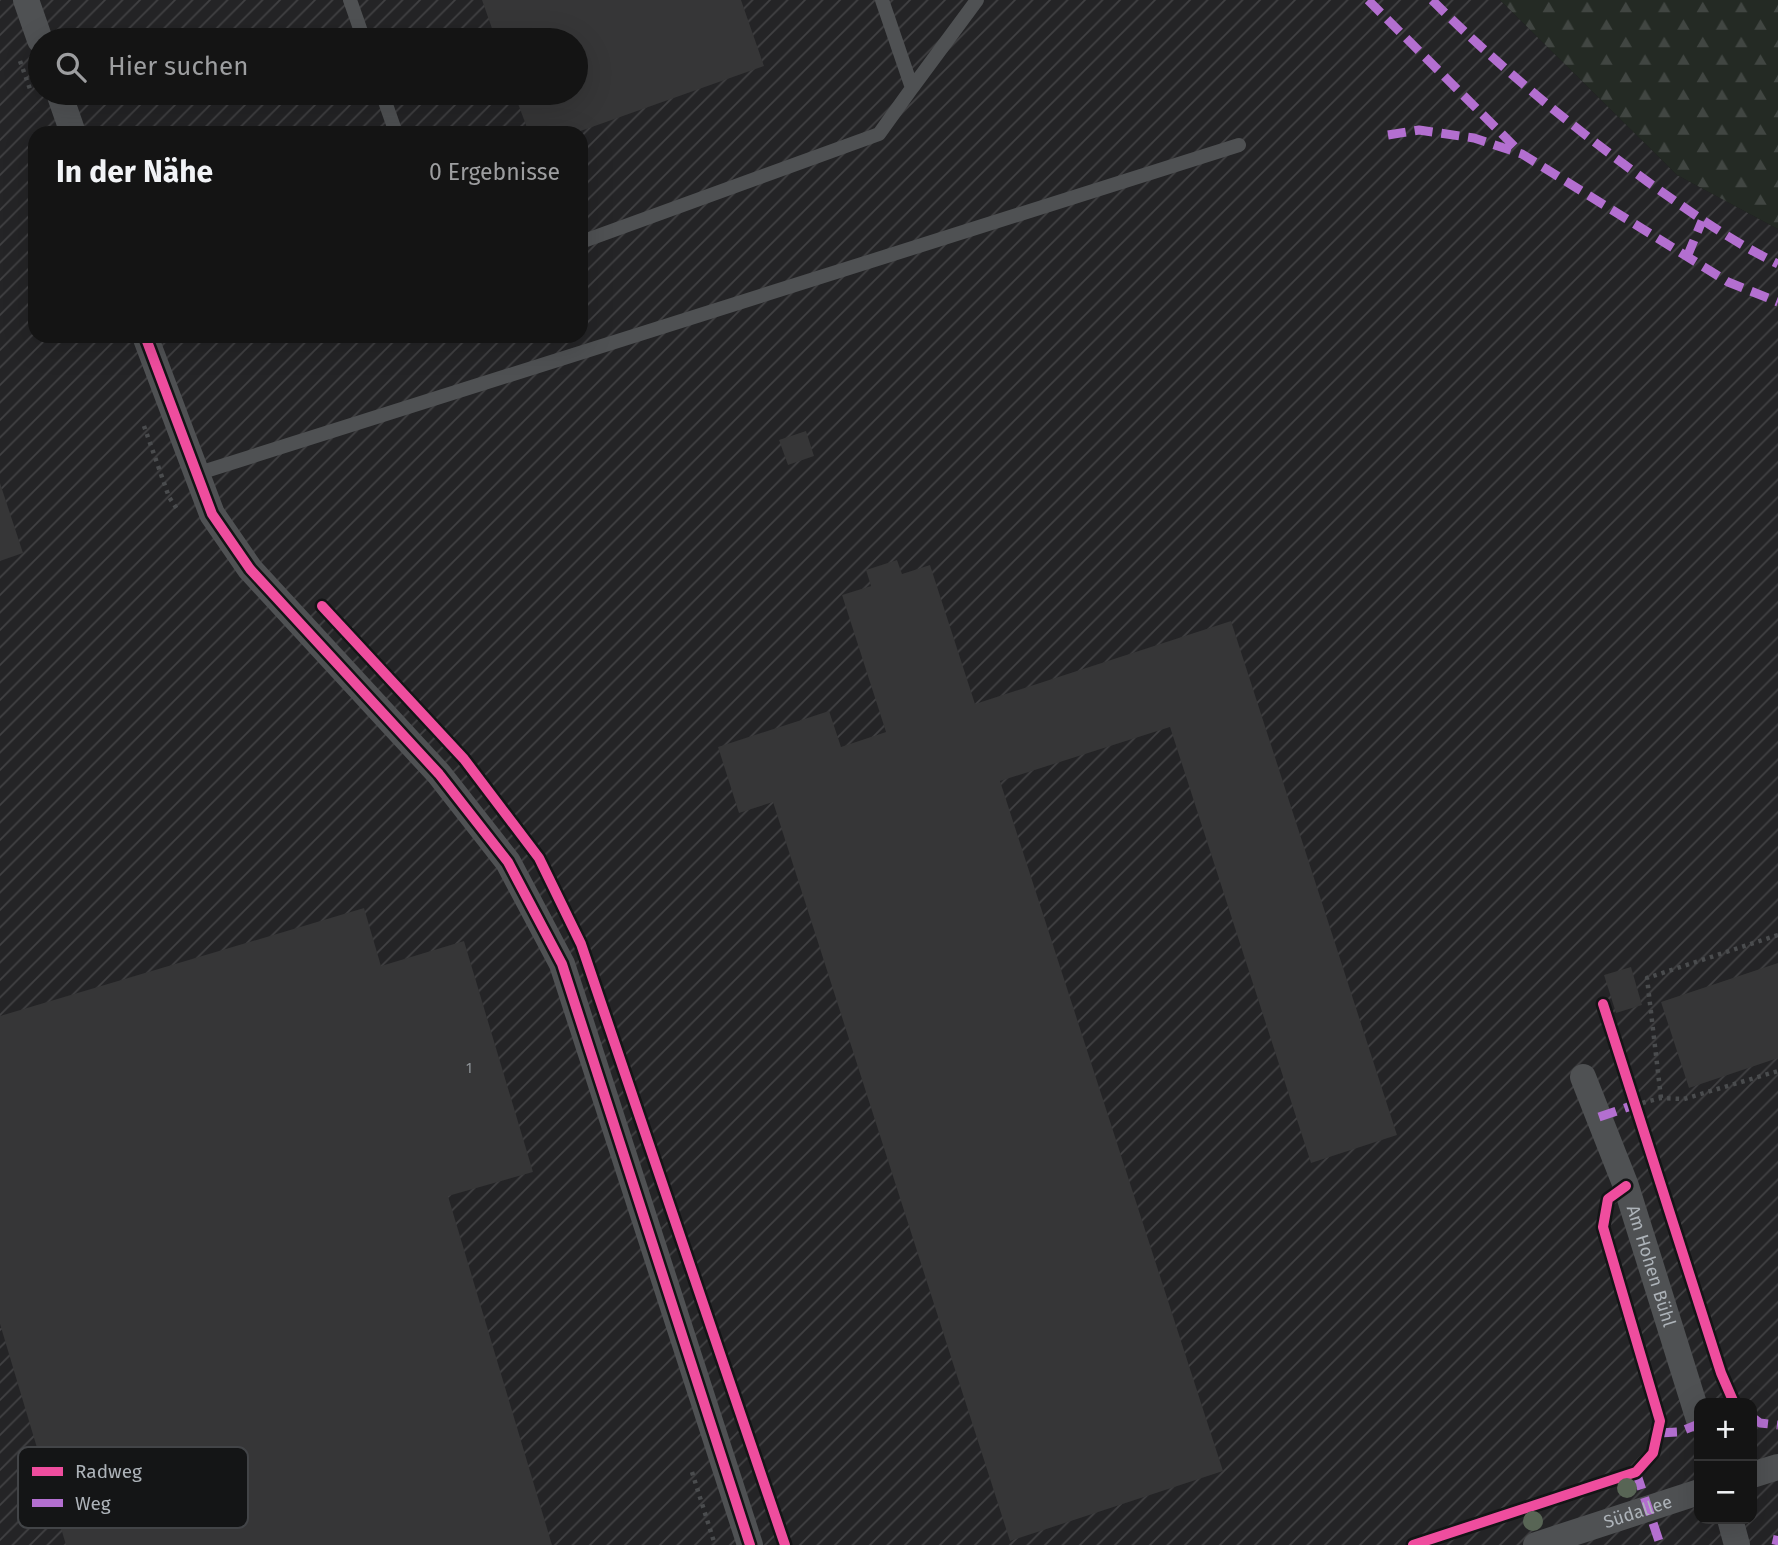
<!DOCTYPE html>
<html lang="de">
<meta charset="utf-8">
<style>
body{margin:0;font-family:"Fira Sans",sans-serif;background:#212122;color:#f1f3f6}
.controls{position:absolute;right:21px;bottom:21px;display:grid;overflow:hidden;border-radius:14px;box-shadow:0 7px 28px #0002}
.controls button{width:63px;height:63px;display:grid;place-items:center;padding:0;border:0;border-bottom:2px solid #333334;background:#141414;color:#f1f3f6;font:35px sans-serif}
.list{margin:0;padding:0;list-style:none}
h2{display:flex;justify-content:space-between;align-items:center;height:91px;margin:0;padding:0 28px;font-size:30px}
h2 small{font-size:23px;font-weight:400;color:#9d9ea0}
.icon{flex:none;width:38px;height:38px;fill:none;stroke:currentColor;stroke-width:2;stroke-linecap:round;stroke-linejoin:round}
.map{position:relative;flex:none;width:1778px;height:1545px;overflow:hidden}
.search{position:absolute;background:#141414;box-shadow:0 7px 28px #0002;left:28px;top:28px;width:560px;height:77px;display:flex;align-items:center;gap:18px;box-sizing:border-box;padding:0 24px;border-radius:38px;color:#9d9ea0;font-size:26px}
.panel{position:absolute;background:#141414;box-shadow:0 7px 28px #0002;left:28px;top:126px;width:560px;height:217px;border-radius:21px}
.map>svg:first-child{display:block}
.industrial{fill:url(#industrial-furrows);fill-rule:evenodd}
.forest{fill:url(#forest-firs)}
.building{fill:#363637}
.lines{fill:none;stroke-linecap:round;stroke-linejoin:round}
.path{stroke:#4a4c4e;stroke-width:4.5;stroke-dasharray:3.5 5;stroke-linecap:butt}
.service{stroke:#4f5153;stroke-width:14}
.minor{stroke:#4f5153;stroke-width:26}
.quiet{stroke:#b36fd0;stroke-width:9;stroke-dasharray:18 9;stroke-linecap:butt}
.cycleway-casing{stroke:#141516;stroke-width:15}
.cycleway{stroke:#ef4d9e;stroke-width:10}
.tree{fill:#586555}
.labels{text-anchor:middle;stroke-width:5;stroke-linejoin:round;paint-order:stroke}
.number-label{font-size:14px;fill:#8f9498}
.street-label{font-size:18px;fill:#adb3b9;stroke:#141516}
.key{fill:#141516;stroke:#424447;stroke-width:2}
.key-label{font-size:19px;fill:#adb3b9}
</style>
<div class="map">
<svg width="1778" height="1545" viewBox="0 0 1778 1545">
<defs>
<pattern id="industrial-furrows" width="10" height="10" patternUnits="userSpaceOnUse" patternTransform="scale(1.75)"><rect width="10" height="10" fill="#242426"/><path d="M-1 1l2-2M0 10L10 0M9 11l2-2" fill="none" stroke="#414143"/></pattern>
<pattern id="forest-firs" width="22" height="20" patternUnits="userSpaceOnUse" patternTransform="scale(1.75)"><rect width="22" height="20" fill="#242a24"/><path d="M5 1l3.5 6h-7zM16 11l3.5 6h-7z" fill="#414642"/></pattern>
</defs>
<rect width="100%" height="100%" fill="#1a1a1a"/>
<path class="industrial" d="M0 0H1500L1677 175 1778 229V1545H0ZM40 40H576V93H40ZM35 133H581V336H35ZM1699 1403H1752V1519H1699Z"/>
<path class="forest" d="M1500 0H1778V229L1677 175Z"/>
<path class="building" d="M482 0H741L764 66 575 133H529L514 93H576V40H496Z
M806 431 814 456 788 465 779 440Z
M0 483 23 553 0 561Z
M897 560 902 574 930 565 975 704 1231 621 1397 1135 1311 1163 1170 727 1000 781 1223 1471 1010 1541 773 802 739 813 718 747 829 711 841 747 886 732 842 595 871 586 866 570Z
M364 908 381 966 464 941 533 1172 448 1196 552 1545H66L0 1324V1016Z
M1778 963V1058L1689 1088 1661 1002Z
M1631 967 1642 1005 1616 1013 1604 975Z"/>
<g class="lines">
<path class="path" d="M20 61 30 89
M144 426 169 497 177 509
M1661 1098 1647 978 1778 935
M1634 1105 1661 1098 1684 1099 1778 1071
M692 1472 715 1545"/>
<path class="service" d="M350 0 364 40
M912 88 977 0
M382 93 396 133
M581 242 879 134 912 88 882 0
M196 474 1239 145"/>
<g class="minor">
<path d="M26 0 40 40"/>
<path d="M59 93 73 133"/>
<path d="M145 336 212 514 250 569 439 774 508 862 562 964 750 1545"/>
<path id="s1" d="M1583 1077 1626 1186 1699 1420"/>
<path d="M1752 1475 1778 1467"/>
<path d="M1730 1519 1737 1545"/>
<path id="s2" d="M1536 1545 1699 1492"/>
</g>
<path class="quiet" d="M1368 0 1520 152
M1432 0C1499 67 1571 126 1648 182 1690 212 1731 241 1778 264
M1388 135 1419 130 1474 138 1522 154 1728 282 1778 302
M1687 257 1702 221
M1599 1117 1634 1105
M1752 1417 1760 1423 1778 1425
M1659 1433 1679 1432 1699 1424
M1636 1472 1660 1544
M1776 1545 1778 1536"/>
<defs>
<path id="cycleway" d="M145 336 212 514 250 569 439 774 508 862 562 964 750 1545
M322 606 464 759 539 858 581 944 785 1545
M1603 1004 1721 1373 1734 1403
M1413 1545 1636 1472 1653 1453 1660 1421 1603 1227 1608 1199 1626 1186"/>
</defs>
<use href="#cycleway" class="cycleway-casing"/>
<use href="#cycleway" class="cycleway"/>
</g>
<g class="tree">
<circle cx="1627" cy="1488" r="10"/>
<circle cx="1533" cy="1521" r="10"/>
</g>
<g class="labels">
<g class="number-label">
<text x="469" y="1073">1</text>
</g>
<g class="street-label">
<text dy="6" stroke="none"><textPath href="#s1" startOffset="201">Am Hohen Bühl</textPath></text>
<text dy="6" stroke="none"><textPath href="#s2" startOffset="107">Südallee</textPath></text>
</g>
</g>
<rect x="18" y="1447" width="230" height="81" rx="10" class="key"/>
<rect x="32" y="1467" width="31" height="9" fill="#ef4d9e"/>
<rect x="32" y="1499" width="31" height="8" fill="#b36fd0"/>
<g class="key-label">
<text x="75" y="1478">Radweg</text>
<text x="75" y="1510">Weg</text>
</g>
</svg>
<div class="controls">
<button>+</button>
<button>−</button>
</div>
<div class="search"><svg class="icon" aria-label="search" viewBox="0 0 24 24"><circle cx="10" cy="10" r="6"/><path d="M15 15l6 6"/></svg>Hier suchen</div>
<section class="panel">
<h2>In der Nähe<small>0 Ergebnisse</small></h2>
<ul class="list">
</ul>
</section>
</div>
